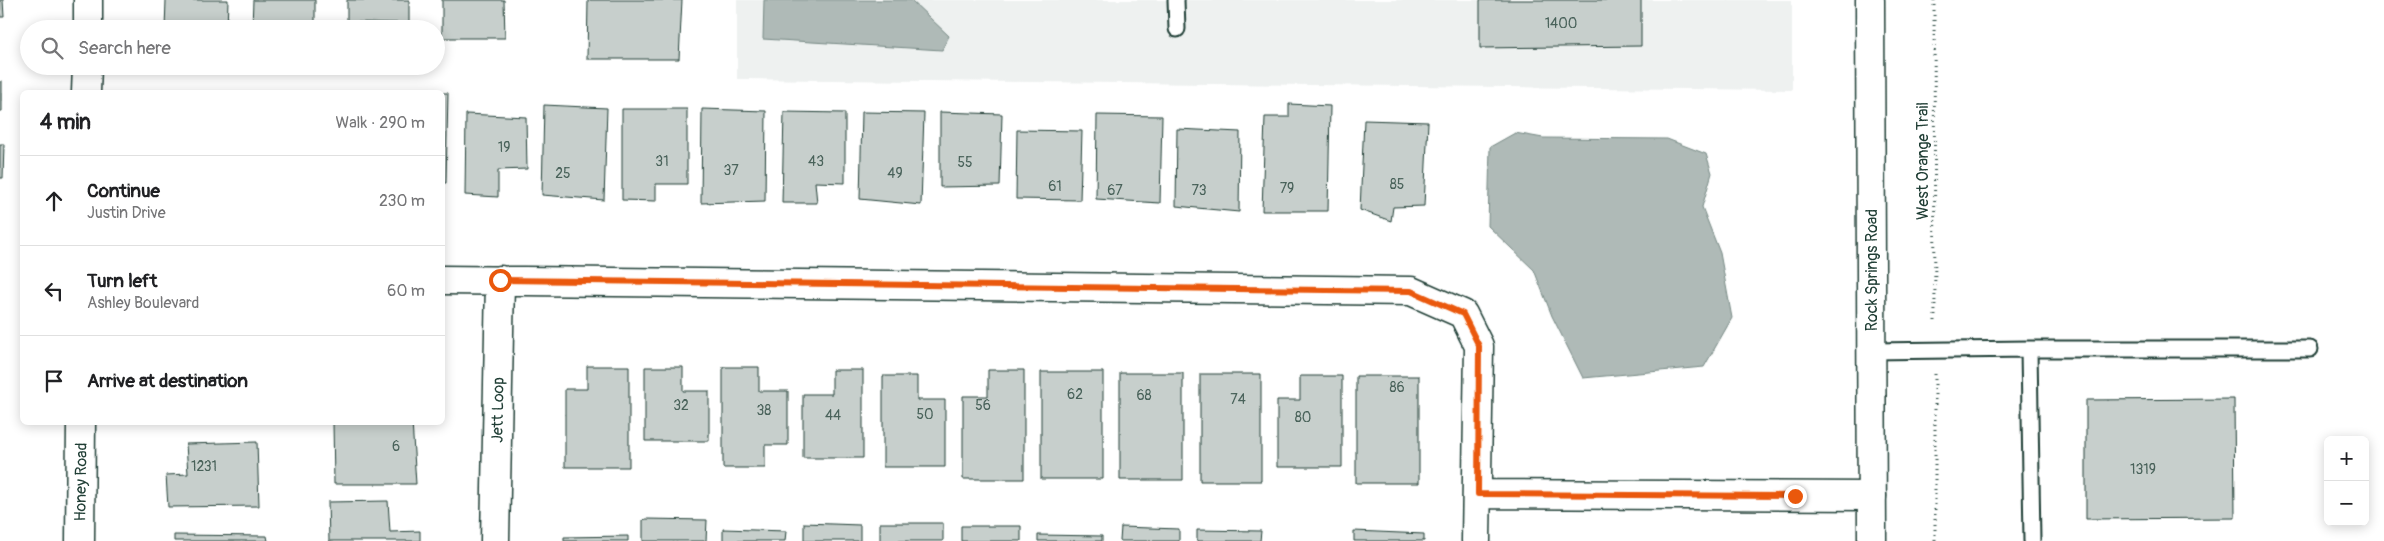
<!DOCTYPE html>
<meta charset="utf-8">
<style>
body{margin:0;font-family:Pangolin,sans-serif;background:#f6f6f6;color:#202124}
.controls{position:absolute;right:15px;bottom:15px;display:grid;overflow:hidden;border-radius:8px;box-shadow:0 2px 12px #0003}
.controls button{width:45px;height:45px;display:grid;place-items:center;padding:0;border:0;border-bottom:1px solid #e0e0e0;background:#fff;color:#202124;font:25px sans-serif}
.stop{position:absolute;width:15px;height:15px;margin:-11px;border:4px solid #ea580c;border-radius:50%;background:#fff}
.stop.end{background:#ea580c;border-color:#fff;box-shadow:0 1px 5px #0008}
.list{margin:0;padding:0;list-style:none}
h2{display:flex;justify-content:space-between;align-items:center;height:65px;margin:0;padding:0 20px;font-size:21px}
h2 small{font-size:16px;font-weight:400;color:#757577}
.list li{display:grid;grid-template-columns:32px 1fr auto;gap:15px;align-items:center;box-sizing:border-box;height:90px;padding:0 20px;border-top:1px solid #e0e0e0}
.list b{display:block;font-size:19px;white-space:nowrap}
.list p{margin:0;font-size:16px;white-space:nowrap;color:#757577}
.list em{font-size:16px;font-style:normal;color:#757577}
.icon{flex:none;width:28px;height:28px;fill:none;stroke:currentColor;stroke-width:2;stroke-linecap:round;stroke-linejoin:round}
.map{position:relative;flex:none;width:2384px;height:541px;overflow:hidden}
.search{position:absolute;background:#fff;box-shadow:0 2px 12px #0003;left:20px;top:20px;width:425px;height:55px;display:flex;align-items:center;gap:12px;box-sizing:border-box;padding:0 18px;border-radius:28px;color:#757577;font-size:19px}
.panel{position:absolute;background:#fff;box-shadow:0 2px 12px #0003;left:20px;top:90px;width:425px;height:335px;border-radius:8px}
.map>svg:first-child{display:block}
.built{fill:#eef1f0}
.water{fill:#afbab7;stroke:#758883}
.building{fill:#c7cfcc;stroke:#1f3d34}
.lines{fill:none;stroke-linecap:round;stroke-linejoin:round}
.lane-casing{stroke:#1f3d34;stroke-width:19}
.street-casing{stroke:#1f3d34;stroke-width:31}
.secondary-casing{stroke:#1f3d34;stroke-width:31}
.path{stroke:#1f3d34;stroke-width:3;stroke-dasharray:1 4;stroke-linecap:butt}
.lane{stroke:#fff;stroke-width:15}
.street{stroke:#fff;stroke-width:28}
.secondary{stroke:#fff;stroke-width:28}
.route{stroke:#ea580c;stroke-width:6}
.labels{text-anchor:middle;stroke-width:5;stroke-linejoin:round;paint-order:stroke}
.number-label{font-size:14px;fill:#49625a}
.street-label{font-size:16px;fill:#1f3d34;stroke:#fff}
</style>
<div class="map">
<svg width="2384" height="541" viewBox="0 0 2384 541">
<rect width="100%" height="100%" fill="#fff"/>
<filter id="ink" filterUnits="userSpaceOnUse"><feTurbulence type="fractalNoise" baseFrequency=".02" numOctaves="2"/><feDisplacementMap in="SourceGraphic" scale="10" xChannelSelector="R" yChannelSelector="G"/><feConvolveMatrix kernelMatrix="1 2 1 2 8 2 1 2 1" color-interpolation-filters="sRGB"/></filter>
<g filter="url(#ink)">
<path class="built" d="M737 0H1792V90L737 79Z"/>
<path class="water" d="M764 0H911L949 36 942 50 763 39Z
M1515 133 1543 138 1667 139 1706 154 1712 173 1702 207 1720 253 1732 318 1704 367 1583 378 1552 316 1534 270 1488 226 1490 147Z"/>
<path class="building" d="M0 0H3L4 17H0Z
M166 0H228L227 29H165Z
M253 0H315V29L252 27Z
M347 0H409V23L347 22Z
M442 0H504L505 38H442Z
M588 0H682L679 59H587Z
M1480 0H1641V46L1480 48Z
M2 81V111H0V82Z
M442 93H448L446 183H442Z
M1289 104 1330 106 1328 211H1262L1265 117H1289Z
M544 105 607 108 604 200 542 195Z
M622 109H687V184H656V201L622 200Z
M702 109 766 111 765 201 701 203Z
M784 112 845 113V183L815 182 817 203H782Z
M862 112 924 113 921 205 860 199Z
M940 112 1002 114 1000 186 940 187Z
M466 114 526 117 527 169 498 170V197L465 195Z
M1097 115 1162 116 1160 203 1096 199Z
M1364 120 1428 122 1424 206 1393 207 1391 221 1360 210Z
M1177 129 1240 132 1239 212 1176 206Z
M1017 130 1082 131 1080 200 1016 199Z
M0 144H4L3 178H0Z
M587 366H629V467H565V389H587Z
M645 367H683V391H709V441H645Z
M723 367H759V391H788V445H765V468H723Z
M832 370H863V458H803V394H832Z
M988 370H1024V479H963V396H988Z
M1041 372H1103V479H1041Z
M1120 373H1183V480H1120Z
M1200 374H1261V481H1200Z
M883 376H917V400H945V467H883Z
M1300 376H1342V467H1277V400H1300Z
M1356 376H1419V483H1356Z
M2234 399 2235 518 2086 519V400Z
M333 422H412L416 484H334Z
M257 442 259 506 168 507 166 475 188 474 186 444Z
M388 501 390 532 420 531V541H329L328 502Z
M646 519 707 520 706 541H643V520Z
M804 523 860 525V541H804Z
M880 523H943V541H880Z
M961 526H1021V541H961Z
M1121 527 1179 529V541H1120Z
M723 529 786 531 785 541H723Z
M1197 530 1261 531 1260 541H1197Z
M1354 531 1424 534V541H1354Z
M174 535 267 536 268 541H174Z
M1038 535 1102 536V541H1038Z
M628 536V541H564V537Z"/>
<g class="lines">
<defs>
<path id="lane" d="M1176 0 1177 29
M2029 349H2310
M1872 351 2029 349 2032 541"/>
<path id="street" d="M88 29V0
M86 92 87 66
M442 280 1411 291 1463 314 1479 346 1476 541
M1478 494 1872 496
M80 541 81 422
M495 541 500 280"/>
<path id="secondary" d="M1870 0 1872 541"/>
</defs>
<use href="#lane" class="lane-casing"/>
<use href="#street" class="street-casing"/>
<use href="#secondary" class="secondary-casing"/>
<path class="path" d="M1934 0 1935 325
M1935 374V541"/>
<use href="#lane" class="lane"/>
<use href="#street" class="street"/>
<use href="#secondary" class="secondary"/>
</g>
</g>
<g class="lines" filter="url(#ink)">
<path class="route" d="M500 280 1411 291 1463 314 1479 346 1478 494 1795 496"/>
</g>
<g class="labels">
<g class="number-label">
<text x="1561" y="28">1400</text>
<text x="504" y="152">19</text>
<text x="662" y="166">31</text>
<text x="816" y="166">43</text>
<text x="965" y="167">55</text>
<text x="731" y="175">37</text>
<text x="563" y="178">25</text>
<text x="895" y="178">49</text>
<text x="1397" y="189">85</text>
<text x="1055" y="191">61</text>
<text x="1287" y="193">79</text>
<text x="1115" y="195">67</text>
<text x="1199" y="195">73</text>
<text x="1397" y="392">86</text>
<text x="1075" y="399">62</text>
<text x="1144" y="400">68</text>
<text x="1238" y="404">74</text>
<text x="681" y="410">32</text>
<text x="983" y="410">56</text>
<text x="764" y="415">38</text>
<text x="925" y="419">50</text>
<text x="833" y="420">44</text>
<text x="1303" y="422">80</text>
<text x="396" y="451">6</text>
<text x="204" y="471">1231</text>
<text x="2143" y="474">1319</text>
</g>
<g class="street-label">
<text transform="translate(1922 161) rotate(-90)" y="6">West Orange Trail</text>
<text transform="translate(1871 270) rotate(-90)" y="6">Rock Springs Road</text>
<text transform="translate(497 410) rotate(-89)" y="6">Jett Loop</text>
<text transform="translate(80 482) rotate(-89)" y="6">Honey Road</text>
</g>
</g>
</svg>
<div class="controls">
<button>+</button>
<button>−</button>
</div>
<div class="stop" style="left:500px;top:280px"></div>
<div class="stop end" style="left:1795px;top:496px"></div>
<div class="search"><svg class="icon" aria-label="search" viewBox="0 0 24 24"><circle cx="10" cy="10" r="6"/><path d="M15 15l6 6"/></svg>Search here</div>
<section class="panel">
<h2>4 min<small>Walk · 290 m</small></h2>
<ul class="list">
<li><svg class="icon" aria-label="ahead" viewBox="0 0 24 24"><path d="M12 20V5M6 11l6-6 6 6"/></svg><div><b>Continue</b><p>Justin Drive</p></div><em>230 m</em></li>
<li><svg class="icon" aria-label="left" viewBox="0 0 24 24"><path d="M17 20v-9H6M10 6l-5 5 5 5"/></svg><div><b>Turn left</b><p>Ashley Boulevard</p></div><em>60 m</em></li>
<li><svg class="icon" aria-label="arrive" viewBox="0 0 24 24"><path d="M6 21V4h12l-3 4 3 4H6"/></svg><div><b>Arrive at destination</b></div></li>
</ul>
</section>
</div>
